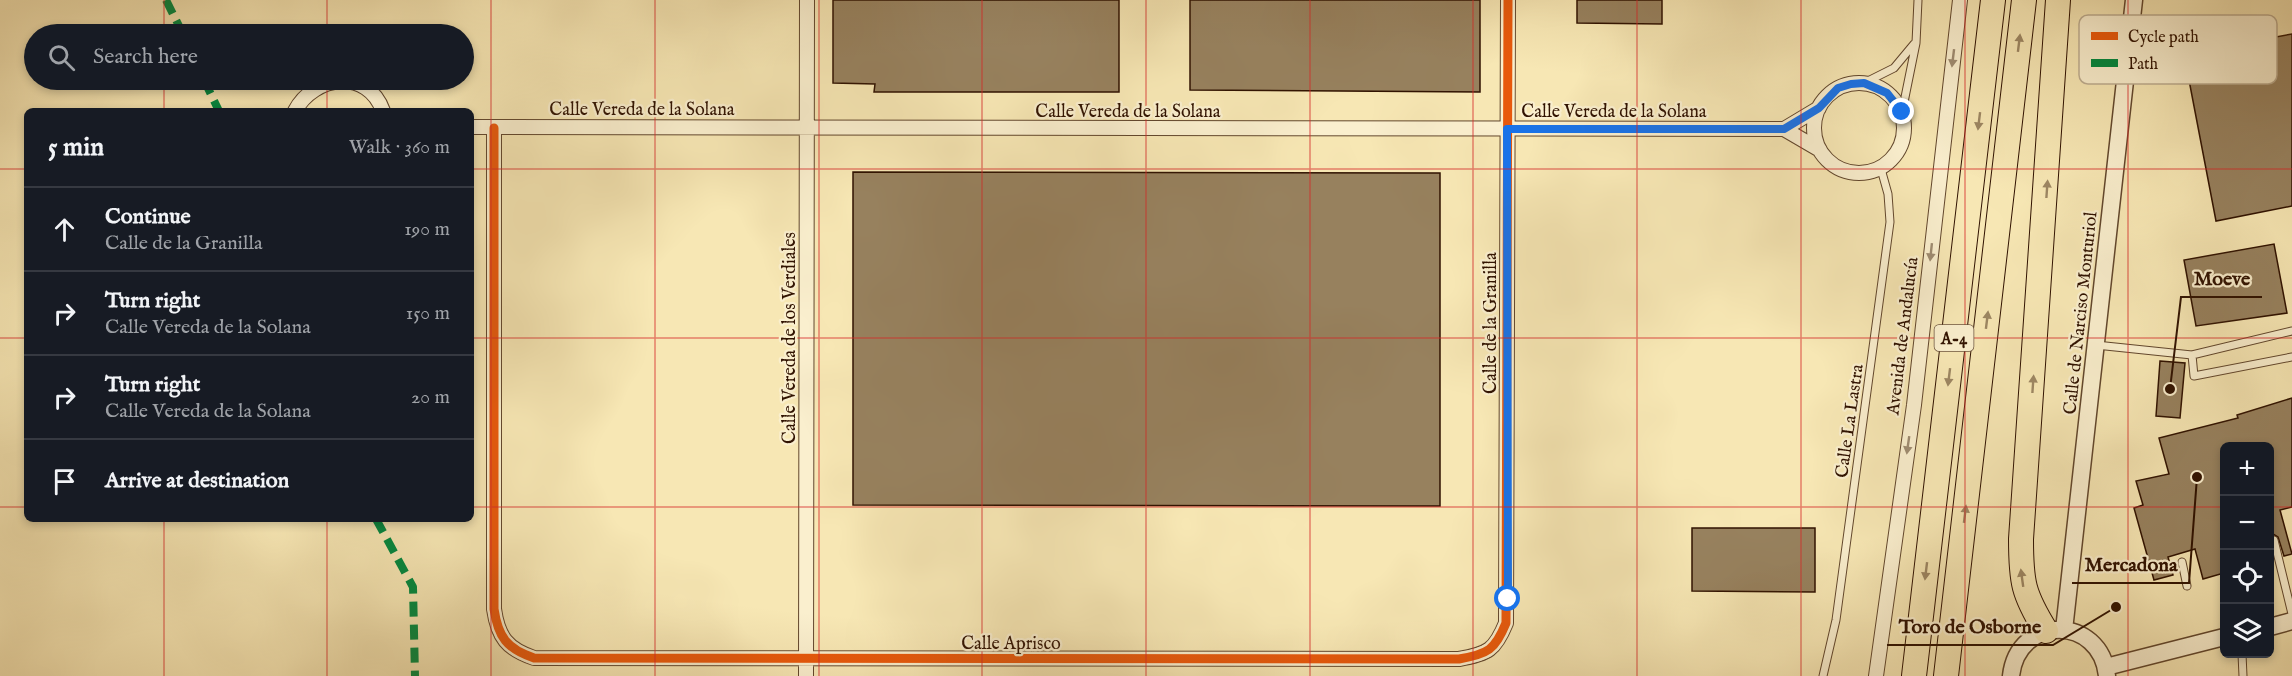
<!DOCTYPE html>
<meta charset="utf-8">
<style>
body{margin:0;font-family:"IM FELL English",serif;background:#242831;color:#f1f3f6}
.controls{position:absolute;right:18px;bottom:18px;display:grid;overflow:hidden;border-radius:9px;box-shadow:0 3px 9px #0003}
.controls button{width:54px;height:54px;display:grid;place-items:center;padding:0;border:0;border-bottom:2px solid #363941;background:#171b24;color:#f1f3f6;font:30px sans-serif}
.stop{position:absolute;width:18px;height:18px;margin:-14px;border:4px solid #1a73e8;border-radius:50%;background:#fff}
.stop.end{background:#1a73e8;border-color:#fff;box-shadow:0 2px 6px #0008}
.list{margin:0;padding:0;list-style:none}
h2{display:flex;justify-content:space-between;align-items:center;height:78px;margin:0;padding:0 24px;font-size:26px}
h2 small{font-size:20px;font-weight:400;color:#9ea1a6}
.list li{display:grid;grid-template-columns:39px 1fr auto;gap:18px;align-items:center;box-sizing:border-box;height:84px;padding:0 24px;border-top:2px solid #363941}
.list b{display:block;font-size:22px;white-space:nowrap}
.list p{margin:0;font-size:20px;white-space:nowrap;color:#9ea1a6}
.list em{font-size:20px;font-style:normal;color:#9ea1a6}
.icon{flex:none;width:33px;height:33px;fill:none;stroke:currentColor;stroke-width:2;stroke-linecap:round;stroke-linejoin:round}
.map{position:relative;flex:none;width:2292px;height:676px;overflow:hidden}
.search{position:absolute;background:#171b24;box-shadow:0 3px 9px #0003;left:24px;top:24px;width:450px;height:66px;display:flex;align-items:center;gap:15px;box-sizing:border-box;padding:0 21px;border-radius:33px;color:#9ea1a6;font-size:22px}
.panel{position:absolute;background:#171b24;box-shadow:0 3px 9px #0003;left:24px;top:108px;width:450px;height:414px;border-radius:9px}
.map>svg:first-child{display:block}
.building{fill:#97815e;stroke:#301200;stroke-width:1.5}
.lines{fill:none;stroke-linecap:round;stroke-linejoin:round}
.service-casing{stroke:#62472d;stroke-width:9}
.minor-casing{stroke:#62472d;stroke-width:16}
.tertiary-casing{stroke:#62472d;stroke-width:19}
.motorway-casing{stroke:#301200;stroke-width:26}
.service{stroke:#faefce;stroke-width:7}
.minor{stroke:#faefce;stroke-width:14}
.tertiary{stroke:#faefce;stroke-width:16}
.motorway{stroke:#f7e7b4;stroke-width:24}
.quiet{stroke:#00873e;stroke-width:8;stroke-dasharray:15 8;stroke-linecap:butt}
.cycleway-casing{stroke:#faefce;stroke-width:13}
.cycleway{stroke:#e8590c;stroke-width:9}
.oneway{fill:#9d8763}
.oneway2{fill:#9f8c71}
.route{stroke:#1a73e8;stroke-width:8}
.grid{fill:none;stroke:#d62828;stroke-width:1.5;stroke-opacity:0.55}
.labels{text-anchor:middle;stroke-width:4.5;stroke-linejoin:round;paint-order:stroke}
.shield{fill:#faefce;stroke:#6d543e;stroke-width:1.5}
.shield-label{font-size:16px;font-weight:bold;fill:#301200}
.street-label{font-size:18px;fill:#301200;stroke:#faefce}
.key{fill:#faefce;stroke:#bdad90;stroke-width:1.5}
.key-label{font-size:16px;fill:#301200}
.leader{fill:none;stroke:#301200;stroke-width:2}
.callout-dot{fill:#301200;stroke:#faefce;stroke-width:2}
.callout-label{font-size:20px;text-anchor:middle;font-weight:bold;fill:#301200;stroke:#faefce;stroke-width:4.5;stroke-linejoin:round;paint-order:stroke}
</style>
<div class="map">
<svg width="2292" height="676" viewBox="0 0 2292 676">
<rect width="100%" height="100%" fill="#f7e7b4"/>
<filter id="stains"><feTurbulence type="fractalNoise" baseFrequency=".00333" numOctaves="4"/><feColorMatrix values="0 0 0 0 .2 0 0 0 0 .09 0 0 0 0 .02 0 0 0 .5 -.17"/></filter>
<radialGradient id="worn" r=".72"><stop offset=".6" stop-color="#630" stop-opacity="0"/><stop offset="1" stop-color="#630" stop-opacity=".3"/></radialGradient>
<path class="building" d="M833 0H1119V92H874L875 84 833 83Z
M1190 0H1480V92L1190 90Z
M1577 0H1662V24L1577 23Z
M2292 34V206L2216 221 2184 54Z
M853 172 1440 173V506L853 505Z
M2274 244 2287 313 2196 326 2184 260Z
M2160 361 2185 363 2180 418 2156 416Z
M2292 398V507L2280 510 2292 554 2284 556 2278 537 2273 534 2270 537V447H2224V573L2203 579 2195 549 2168 557 2173 575 2154 580 2134 508 2143 505 2136 481 2169 474 2159 438 2238 418 2237 415Z
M1692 528H1815V592L1692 591Z"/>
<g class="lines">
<defs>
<path id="service" d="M1864 83 1894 68 1914 44
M1902 112 1916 43 1918 0
M2096 345 2192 355 2292 331
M2192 355 2194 376 2292 357
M2274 540 2292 614
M2182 562 2187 586
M2242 654 2243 676
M1823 676 1836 620 1890 222 1888 194 1881 169"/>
<path id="minor" d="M1814 128a45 45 0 1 1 90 0a45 45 0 1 1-90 0Z
M295 111C314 75 368 68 383 111
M471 127 1784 129 1820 150
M494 128V609C498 637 507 649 534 658L1459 659C1488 654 1495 650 1506 623L1508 0
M1784 129 1819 108
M806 676 807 0
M1876 676 1914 405 1960 0"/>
<path id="tertiary" d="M2270 627 2292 621
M2064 630 2134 0
M2106 667 2224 637
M2011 676C2018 614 2101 615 2107 676"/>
<path id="motorway" d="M2046 631C2023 594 2021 582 2021 539L2058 0
M1914 676 1993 0
M1946 676 2024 0"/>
</defs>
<use href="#service" class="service-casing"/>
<use href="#minor" class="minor-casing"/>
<use href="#tertiary" class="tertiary-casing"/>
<use href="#motorway" class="motorway-casing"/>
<use href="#service" class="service"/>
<use href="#minor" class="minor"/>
<use href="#tertiary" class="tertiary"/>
<use href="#motorway" class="motorway"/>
<path class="quiet" d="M166 0 183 34
M204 80 219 111
M376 519 413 587 415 676"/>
<defs>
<path id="cycleway" d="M494 128V609C498 637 507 649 534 658L1459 659C1488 654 1495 650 1506 623L1508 0"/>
</defs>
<use href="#cycleway" class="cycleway-casing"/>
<use href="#cycleway" class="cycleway"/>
</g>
<defs><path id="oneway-solid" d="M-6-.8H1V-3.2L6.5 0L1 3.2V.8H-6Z" transform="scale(1.5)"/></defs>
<g class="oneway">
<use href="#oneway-solid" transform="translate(2019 43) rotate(-83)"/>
<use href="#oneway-solid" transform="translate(1979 121) rotate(97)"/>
<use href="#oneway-solid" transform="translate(2047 189) rotate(-86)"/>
<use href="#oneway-solid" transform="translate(1987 320) rotate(-83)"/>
<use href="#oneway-solid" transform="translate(1949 377) rotate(97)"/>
<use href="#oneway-solid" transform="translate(2033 384) rotate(-86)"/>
<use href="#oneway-solid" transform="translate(1965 514) rotate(-83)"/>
<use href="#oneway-solid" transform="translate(1926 571) rotate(97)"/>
<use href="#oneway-solid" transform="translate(2022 578) rotate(-98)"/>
</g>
<g class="oneway2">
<use href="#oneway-solid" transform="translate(1953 58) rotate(97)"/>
<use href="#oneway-solid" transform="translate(1931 252) rotate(96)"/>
<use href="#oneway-solid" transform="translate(1908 445) rotate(98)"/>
</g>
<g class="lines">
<path class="route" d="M1508 599 1507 129H1784L1819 108 1838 88 1851 84 1864 83 1887 93 1902 112"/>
</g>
<path class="grid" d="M164 0V34M327 0V34M491 0V676M655 0V676M819 0V676M982 0V676M1146 0V676M1310 0V676M1473 0V676M1637 0V676M1801 0V676M1965 0V676M2128 0V676M164 80V111M327 80V111M0 169H27M471 169H2292M0 338H27M471 338H2292M0 507H27M471 507H2224M2270 507H2292M164 519V676M327 519V676"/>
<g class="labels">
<rect class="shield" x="1934.5" y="325" width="39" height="26" rx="4.5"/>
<g class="shield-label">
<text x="1954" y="344">A-4</text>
</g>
<g class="street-label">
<text x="642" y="115">Calle Vereda de la Solana</text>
<text x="1128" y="117">Calle Vereda de la Solana</text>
<text x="1614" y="117">Calle Vereda de la Solana</text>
<text transform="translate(2080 313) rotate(-84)" y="6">Calle de Narciso Monturiol</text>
<text transform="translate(1490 323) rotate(-90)" y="6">Calle de la Granilla</text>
<text transform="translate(1902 336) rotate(-83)" y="6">Avenida de Andalucía</text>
<text transform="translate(789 338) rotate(-90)" y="6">Calle Vereda de los Verdiales</text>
<text transform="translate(1849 421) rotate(-82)" y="6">Calle La Lastra</text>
<text x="1011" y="649">Calle Aprisco</text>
</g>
</g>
<rect x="2079" y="15" width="198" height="69" rx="9" class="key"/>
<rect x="2091" y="32" width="27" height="8" fill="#e8590c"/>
<rect x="2091" y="59" width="27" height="8" fill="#00873e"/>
<g class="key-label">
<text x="2128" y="42">Cycle path</text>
<text x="2128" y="69">Path</text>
</g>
<path class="leader" d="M2170 389L2181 297H2262M2197 477L2189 583H2072M2116 607L2053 645H1887"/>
<g class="callout-dot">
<circle cx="2170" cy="389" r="6"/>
<circle cx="2197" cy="477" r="6"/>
<circle cx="2116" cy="607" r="6"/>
</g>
<g class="callout-label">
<text x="2222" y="285">Moeve</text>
<text x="2131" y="571">Mercadona</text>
<text x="1970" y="633">Toro de Osborne</text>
</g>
<rect width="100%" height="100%" filter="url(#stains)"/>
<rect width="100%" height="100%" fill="url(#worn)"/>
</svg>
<div class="controls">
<button>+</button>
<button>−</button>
<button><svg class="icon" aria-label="locate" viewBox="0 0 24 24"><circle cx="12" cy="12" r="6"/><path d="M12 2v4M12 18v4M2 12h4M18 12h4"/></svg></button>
<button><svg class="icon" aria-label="layers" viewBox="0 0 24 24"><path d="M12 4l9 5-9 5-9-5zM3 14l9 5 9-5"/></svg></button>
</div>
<div class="stop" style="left:1508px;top:599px"></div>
<div class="stop end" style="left:1902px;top:112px"></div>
<div class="search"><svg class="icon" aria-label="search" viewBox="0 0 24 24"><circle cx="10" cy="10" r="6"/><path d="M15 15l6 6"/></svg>Search here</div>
<section class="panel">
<h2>5 min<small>Walk · 360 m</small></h2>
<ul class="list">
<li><svg class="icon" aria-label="ahead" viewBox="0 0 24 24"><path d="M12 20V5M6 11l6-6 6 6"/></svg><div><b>Continue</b><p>Calle de la Granilla</p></div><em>190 m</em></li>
<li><svg class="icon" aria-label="right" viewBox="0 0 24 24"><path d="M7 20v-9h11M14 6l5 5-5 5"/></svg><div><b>Turn right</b><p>Calle Vereda de la Solana</p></div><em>150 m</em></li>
<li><svg class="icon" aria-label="right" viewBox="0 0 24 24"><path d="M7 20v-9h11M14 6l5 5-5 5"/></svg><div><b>Turn right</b><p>Calle Vereda de la Solana</p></div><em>20 m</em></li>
<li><svg class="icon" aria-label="arrive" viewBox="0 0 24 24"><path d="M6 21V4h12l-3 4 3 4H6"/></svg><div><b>Arrive at destination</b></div></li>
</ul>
</section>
</div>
